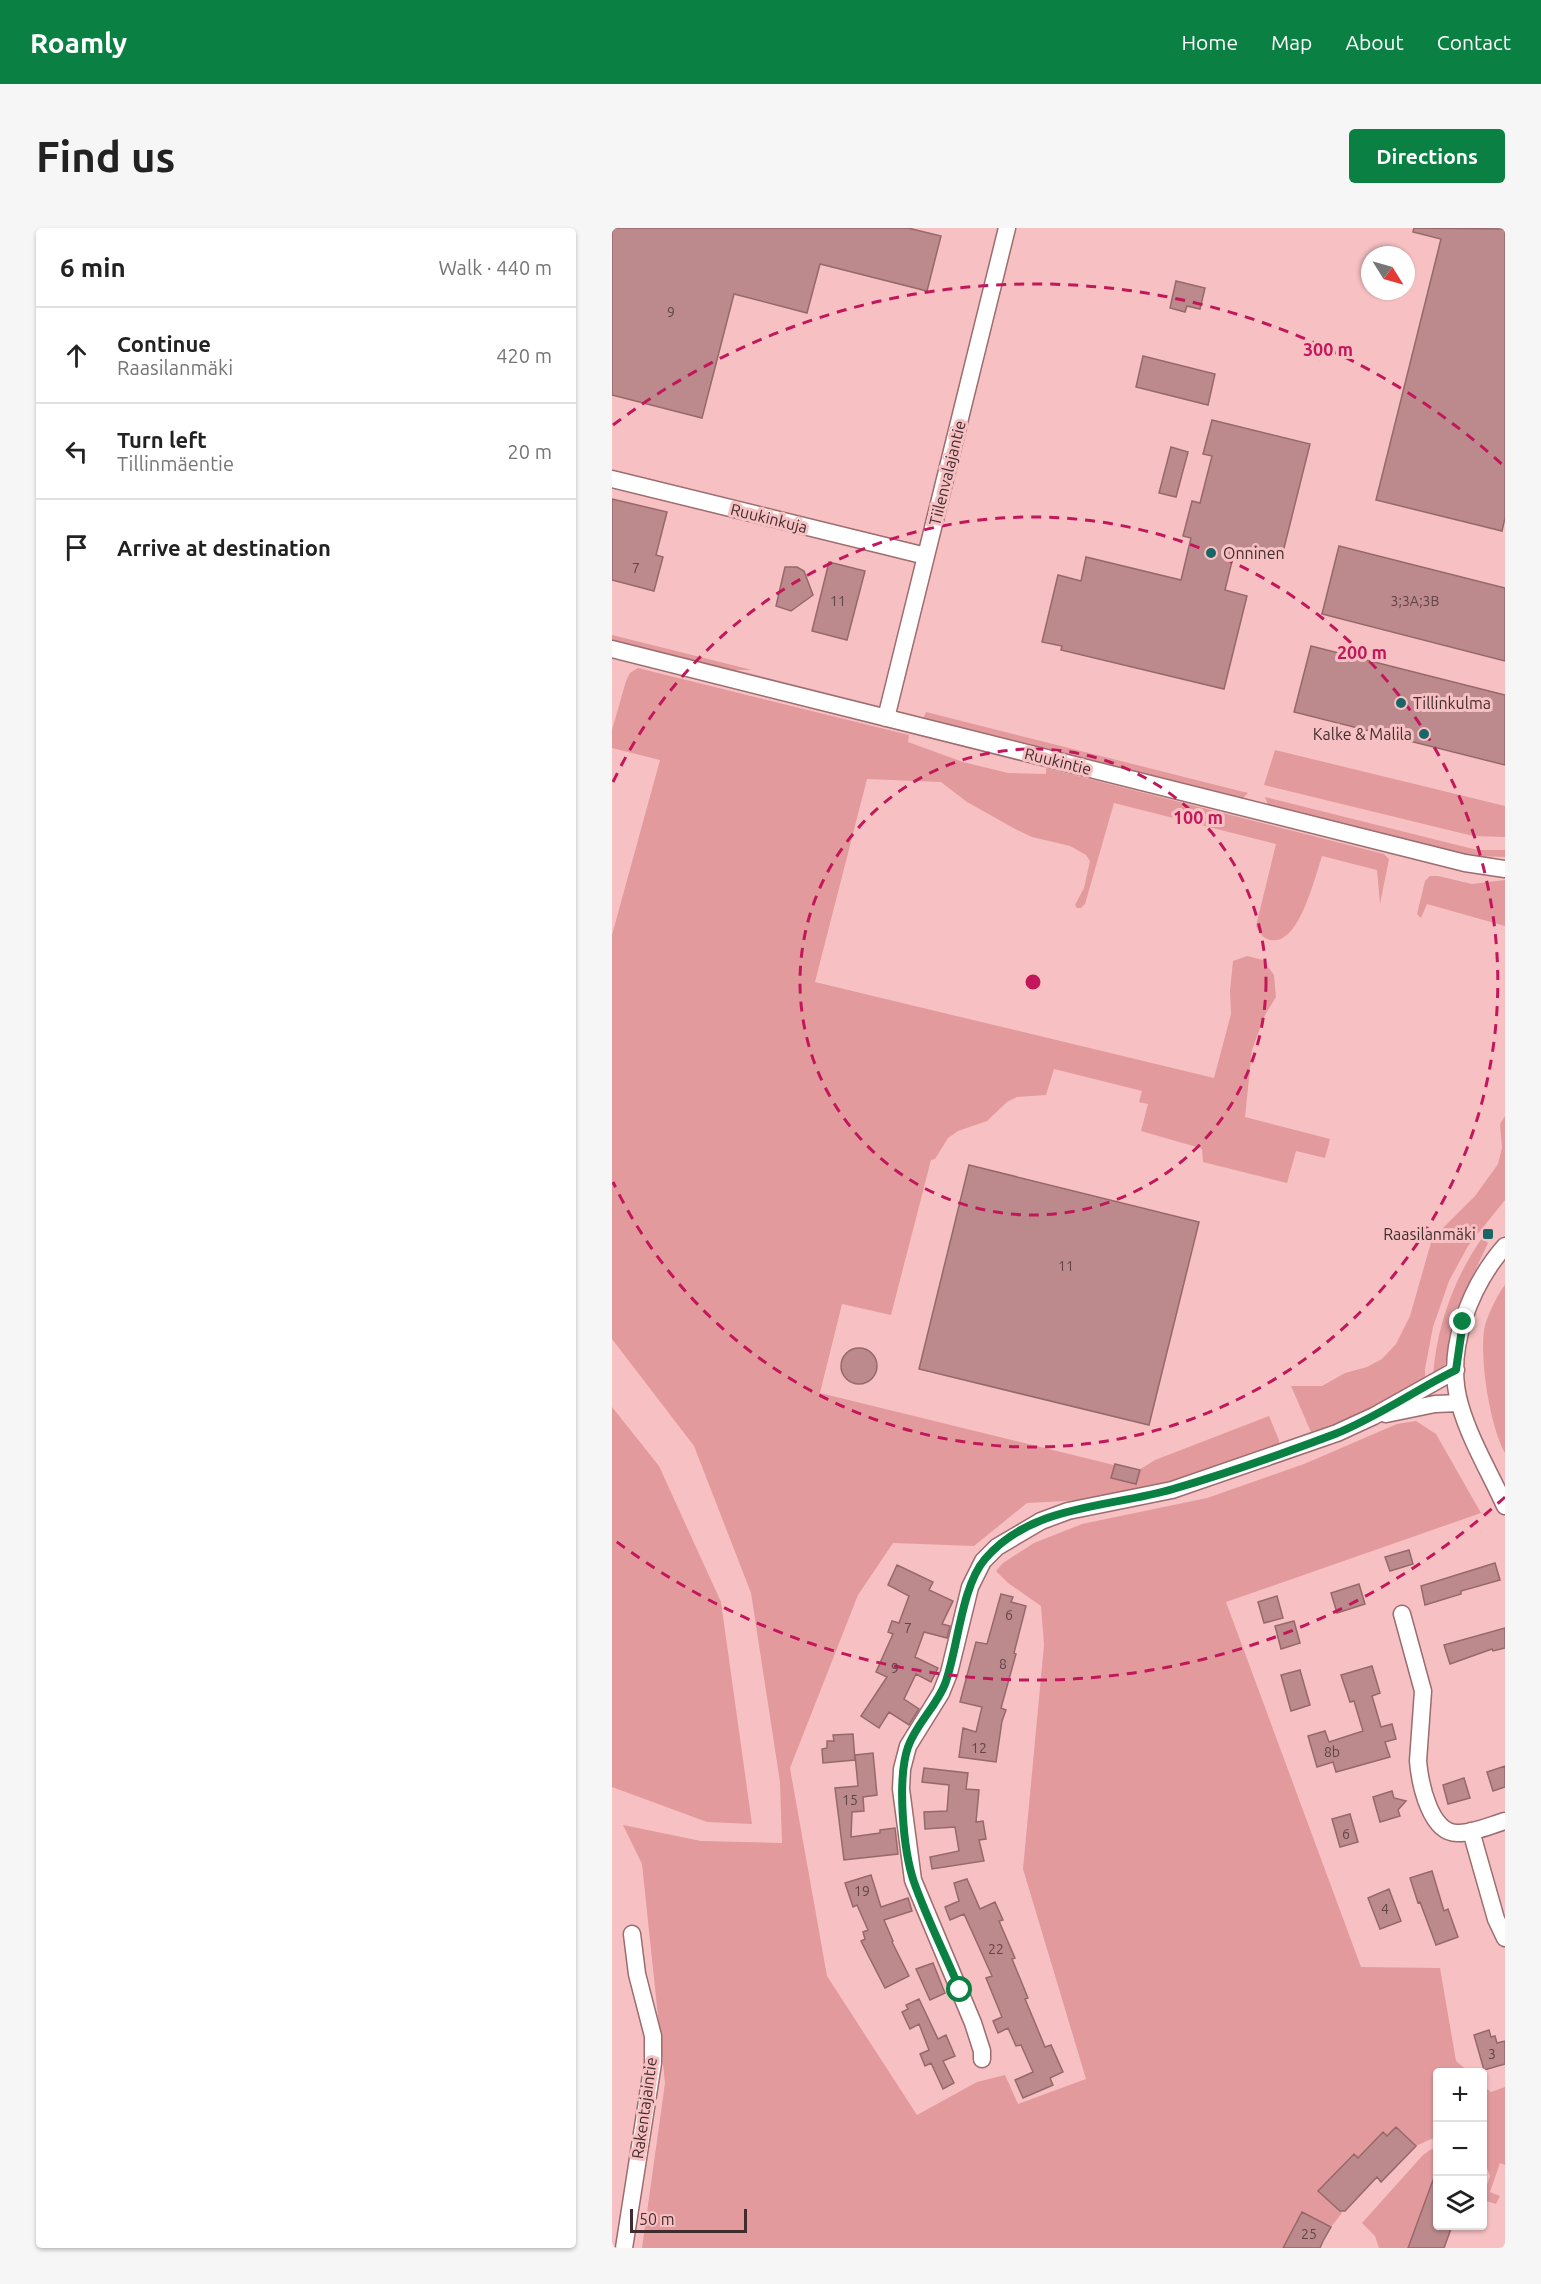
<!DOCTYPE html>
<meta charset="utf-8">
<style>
body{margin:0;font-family:Ubuntu,sans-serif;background:#f6f6f6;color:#222}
.controls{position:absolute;right:18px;bottom:18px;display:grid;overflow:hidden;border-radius:6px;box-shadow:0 2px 4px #0004}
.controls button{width:54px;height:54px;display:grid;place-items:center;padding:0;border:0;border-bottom:2px solid #e0e0e0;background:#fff;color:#222;font:30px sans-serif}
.compass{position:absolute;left:749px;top:18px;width:54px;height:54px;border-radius:50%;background:#fff;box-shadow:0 2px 4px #0004;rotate:127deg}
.scale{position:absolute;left:18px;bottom:15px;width:117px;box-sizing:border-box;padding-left:6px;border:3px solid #422d2e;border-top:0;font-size:16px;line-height:21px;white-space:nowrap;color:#422d2e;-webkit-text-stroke:4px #f7c1c3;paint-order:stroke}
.stop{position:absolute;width:18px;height:18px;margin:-14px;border:4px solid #0b8043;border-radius:50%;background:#fff}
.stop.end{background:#0b8043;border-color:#fff;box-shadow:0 2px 6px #0008}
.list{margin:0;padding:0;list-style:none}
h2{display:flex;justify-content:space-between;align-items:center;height:78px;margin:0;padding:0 24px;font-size:26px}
h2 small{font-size:20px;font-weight:400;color:#767676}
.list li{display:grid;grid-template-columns:39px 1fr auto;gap:18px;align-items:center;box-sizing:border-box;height:96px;padding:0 24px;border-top:2px solid #e0e0e0}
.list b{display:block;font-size:22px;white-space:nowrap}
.list p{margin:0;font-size:20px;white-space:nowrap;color:#767676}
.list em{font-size:20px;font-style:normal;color:#767676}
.icon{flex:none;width:33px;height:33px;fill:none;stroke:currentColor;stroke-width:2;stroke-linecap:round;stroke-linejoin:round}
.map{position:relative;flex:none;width:893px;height:2020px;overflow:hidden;border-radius:6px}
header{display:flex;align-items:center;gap:36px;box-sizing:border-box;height:84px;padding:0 30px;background:#0b8043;color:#fff}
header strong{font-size:28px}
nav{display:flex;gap:33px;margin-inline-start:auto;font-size:21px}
.intro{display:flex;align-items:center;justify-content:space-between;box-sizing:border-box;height:144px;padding:0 36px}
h1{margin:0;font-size:42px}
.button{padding:15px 27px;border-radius:6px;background:#0b8043;color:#fff;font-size:21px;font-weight:700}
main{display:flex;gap:36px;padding:0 36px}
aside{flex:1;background:#fff;border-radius:6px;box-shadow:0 2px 4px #0004}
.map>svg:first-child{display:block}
.green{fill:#e29a9d}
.building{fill:#bc8a8c;stroke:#97686a;stroke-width:1.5}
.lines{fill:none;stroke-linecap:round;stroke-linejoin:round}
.minor-casing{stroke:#9c6c6e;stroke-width:19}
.minor{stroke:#fff;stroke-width:16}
.route{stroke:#0b8043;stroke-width:8}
.ring{fill:none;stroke:#c2185b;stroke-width:3;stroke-dasharray:10 8}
.poi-dot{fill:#186667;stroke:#f7c1c3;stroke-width:2}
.labels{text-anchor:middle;stroke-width:6;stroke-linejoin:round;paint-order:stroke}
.number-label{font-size:14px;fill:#604446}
.street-label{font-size:16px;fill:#422d2e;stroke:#f7c1c3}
.poi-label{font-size:16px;fill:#422d2e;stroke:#f7c1c3;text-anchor:start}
.centre{fill:#c2185b;stroke:#f7c1c3;stroke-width:3}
.ring-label{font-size:18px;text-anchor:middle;font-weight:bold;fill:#c2185b;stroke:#f7c1c3;stroke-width:6;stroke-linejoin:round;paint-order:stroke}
</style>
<header>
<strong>Roamly</strong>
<nav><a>Home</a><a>Map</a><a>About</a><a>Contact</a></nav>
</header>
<div class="intro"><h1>Find us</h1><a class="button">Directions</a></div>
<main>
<aside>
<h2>6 min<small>Walk · 440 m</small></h2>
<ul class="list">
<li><svg class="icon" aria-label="ahead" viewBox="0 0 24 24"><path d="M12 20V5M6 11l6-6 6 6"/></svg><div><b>Continue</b><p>Raasilanmäki</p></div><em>420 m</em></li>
<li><svg class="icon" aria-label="left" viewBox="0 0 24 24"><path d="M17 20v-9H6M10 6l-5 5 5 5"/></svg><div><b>Turn left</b><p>Tillinmäentie</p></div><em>20 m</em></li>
<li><svg class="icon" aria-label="arrive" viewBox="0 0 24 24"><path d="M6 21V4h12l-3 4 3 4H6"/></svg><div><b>Arrive at destination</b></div></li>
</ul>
</aside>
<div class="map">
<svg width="893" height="2020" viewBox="0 0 893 2020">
<rect width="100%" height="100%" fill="#f7c1c3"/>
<path class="green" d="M0 407 140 442H111L0 414Z
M26 440 297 507 296 514 351 534 396 545 434 546V540L756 622 772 626 777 631 768 676 765 642 710 628C703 649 689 708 665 712 654 714 648 707 644 698L664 616 502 575 473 676 469 680H465L463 677 472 660 478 633 474 627 458 618 420 609 405 602 355 574 329 554 255 551 203 754 602 850 619 786 618 763 621 733 635 728 651 732 662 747 664 769 653 787 640 822 633 889 718 911 713 930 684 923 675 955 591 934 590 921 588 920 529 903 536 876 527 874 530 863 442 841 434 867 405 869 395 874 375 893 346 903 336 910 323 931 319 932 279 1087 230 1076 208 1165 502 1237 499 1250 527 1242 543 1232 657 1188 667 1212V1218L583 1250 490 1271 415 1275 362 1318 281 1315 246 1367 178 1540 215 1748 305 1887 365 1854 393 1847 406 1876 474 1851 411 1641 432 1417 429 1378 396 1355 384 1343 391 1335 422 1315 470 1296 595 1270 692 1236 785 1196 804 1193 824 1206 869 1285 614 1374 749 1739 828 1740 844 1833 857 1844H825V1911H819L804 1918 784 1899 775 1908 771 1904 746 1930 741 1926 707 1962 730 1985 719 1999 690 1984 671 2020H30L53 1855 30 1636 11 1597 89 1613 170 1615 168 1554 139 1365 82 1218 0 1111V707L48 532 0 520V502L14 453 18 445Z
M314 484 636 565 631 570H628L311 491Z
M663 522 893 578V609L861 608 652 557Z
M653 569 853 619 866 622H893V629L861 628 832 622 656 577Z
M818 648H826L860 656 893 652V698L815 676 809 690 805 686 813 653Z
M893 888V972L856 1018 837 1053 821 1099 813 1141V1155L740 1190 699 1204 679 1158H710L733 1145 755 1139 770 1131 784 1116 798 1088 820 1011 863 968 886 936 890 920 888 896Z
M870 1010 876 1015 845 1081 833 1137 821 1149C824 1100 842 1050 870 1010Z
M893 1057V1225C878 1198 868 1134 872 1103 873 1092 886 1065 893 1057Z
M0 1179 47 1238 109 1374 140 1596 95 1594 0 1559Z
M870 1857 879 1864 893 1859V1937L888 1935 878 1964 888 1968 884 1976 874 1973 871 1984V1969L878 1948 871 1930Z
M825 1919V1953L821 1964 817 1963 796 2020H767L763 2008 750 1995 811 1927 818 1922Z"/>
<path class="building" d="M0 0H296L329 8 315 63 208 36 195 85 122 66 90 190 0 167Z
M802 0 893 1V290L890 303 764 272 829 11 801 4Z
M564 53 593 60 588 81 575 78 573 84 558 80Z
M531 128 603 146 596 177 524 159Z
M600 192 698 216 669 332 623 321 613 362 635 368 612 461 449 422 450 418 430 414 446 347 469 353 474 329 569 352 579 310 571 308 580 273 588 275 600 228 591 226Z
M559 219 576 224 564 269 547 265Z
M0 271 55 284 44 327 51 329 42 363 0 352Z
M727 318 893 360V433L710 386Z
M217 334 253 343 235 412 200 403Z
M173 339H185L192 343 201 367 179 383 164 378Z
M699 418 893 467V537L682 484Z
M357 937 587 994 537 1197 307 1141Z
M229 1138a18 18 0 1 1 36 0a18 18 0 1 1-36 0Z
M503 1236 528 1242 524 1256 499 1250Z
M797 1322 801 1336 778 1343 773 1329Z
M883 1335 888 1352 849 1363V1366L813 1377 809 1358Z
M285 1337 321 1354 317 1362 341 1373 330 1396 338 1398 335 1410 312 1404 303 1429 326 1440 319 1454 304 1446 292 1471 307 1481 297 1497 277 1484 267 1500 249 1488 275 1449 264 1444 281 1406 276 1404 280 1393 287 1395 297 1368 276 1357Z
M747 1356 753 1376 725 1385 719 1365Z
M389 1366 401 1369 399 1374 414 1378 402 1425 404 1426 389 1480 394 1482 390 1493 384 1534 347 1529 351 1500 364 1504 370 1479 348 1474 353 1455 364 1414 375 1416Z
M665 1368 671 1390 652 1395 646 1374Z
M682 1393 688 1415 669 1421 663 1398Z
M893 1400V1420L881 1423 880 1421 838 1436 832 1417Z
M760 1438 768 1465 760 1468 769 1499 780 1496 784 1511 773 1514 778 1529 724 1544 721 1534 705 1539 696 1508 713 1503 717 1514 751 1503 742 1473 738 1474 729 1447Z
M688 1442 698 1477 679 1483 669 1447Z
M241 1506 243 1532 211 1535 210 1521 215 1520V1513H222L221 1507Z
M261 1525 265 1567 251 1569 252 1583 240 1584 239 1609 268 1605V1602L283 1600 286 1626 232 1632 223 1560 246 1558 243 1527Z
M893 1538V1559L881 1563 875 1544Z
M312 1540 356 1545 354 1561 367 1562 364 1594 371 1593 374 1611 367 1612 372 1633 320 1641 318 1629 347 1623 343 1599 313 1601 312 1584 335 1583 337 1557 310 1554Z
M852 1550 858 1570 836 1576 831 1557Z
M780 1563 782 1570 794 1573 786 1582 788 1588 768 1594 761 1569Z
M738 1586 746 1614 728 1619 720 1591Z
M820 1643 832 1683 836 1681 846 1709 824 1717 808 1674 806 1675 798 1650Z
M259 1647 269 1679 296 1670 300 1683 272 1692 281 1713 280 1714 297 1748 273 1760 249 1713 253 1711 251 1704 256 1702 245 1677 241 1679 233 1655Z
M355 1651 368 1681 383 1674 391 1692 387 1693 403 1730 400 1731 416 1770 413 1771 421 1790 433 1819 439 1817 451 1844 438 1850 441 1857 411 1870 403 1852 421 1844 409 1817 404 1818 396 1800 386 1805 381 1793 390 1789 374 1750 380 1748 352 1686 338 1692 333 1679 347 1673 342 1655Z
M777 1661 789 1693 768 1701 756 1670Z
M321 1735 333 1765 318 1772 304 1741Z
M307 1771 326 1811 334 1807 343 1828 331 1833 342 1855 331 1861 319 1835 313 1838 308 1826 317 1822 307 1796 298 1801 290 1784 296 1781 294 1777Z
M877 1802 879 1809 883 1808 885 1815 893 1813V1836L872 1842 862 1807Z
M784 1899 804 1918 769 1954 765 1949 733 1983H728L706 1963 742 1926 746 1930 771 1904 775 1908Z
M824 1944 825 1998H840L832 2020H796Z
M690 1984 719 1999 711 2013 708 2020H671Z"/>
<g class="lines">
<defs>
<path id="minor" d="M0 251 314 328
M0 421 853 635 893 641
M274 490 395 0
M893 1018C858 1058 832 1123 848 1177 858 1212 878 1245 893 1278
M774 1186 823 1176 847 1175
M790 1386 811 1463 806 1533C808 1555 818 1607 847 1605 862 1605 879 1597 893 1593
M859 1603 884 1691 893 1710
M370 1831V1823L361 1795 301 1652 289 1561 290 1541 296 1518 329 1465 337 1445 358 1359 371 1333 385 1319 429 1293 456 1283 560 1262 725 1205 762 1188 844 1142
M12 2020 41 1835V1808L25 1746 20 1706"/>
</defs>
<use href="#minor" class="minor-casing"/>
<use href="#minor" class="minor"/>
</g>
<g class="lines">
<path class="route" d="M348 1762C333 1726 315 1691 302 1654 291 1622 285 1551 296 1519 304 1496 324 1479 333 1456 346 1421 349 1359 373 1331 420 1276 497 1280 561 1261 616 1245 670 1226 723 1206 766 1189 803 1162 844 1142L851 1094"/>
</g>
<g class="ring">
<circle cx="421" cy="754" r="233"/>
<path d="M1 554A465 465 0 1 1 1 954"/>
<path d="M893 1269A698 698 0 0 1 1 1311M1 197A698 698 0 0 1 893 239"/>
</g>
<g class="poi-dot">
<circle cx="599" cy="325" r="6"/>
<circle cx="789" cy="475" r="6"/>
<circle cx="812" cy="506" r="6"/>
<rect x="870" y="1000" width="12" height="12" rx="3"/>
</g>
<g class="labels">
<g class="number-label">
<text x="59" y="89">9</text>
<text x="24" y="345">7</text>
<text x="226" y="378">11</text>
<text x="803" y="378">3;3A;3B</text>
<text x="454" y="1043">11</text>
<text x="397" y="1392">6</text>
<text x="296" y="1405">7</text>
<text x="391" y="1441">8</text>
<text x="283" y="1445">9</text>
<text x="367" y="1525">12</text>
<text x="720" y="1529">8b</text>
<text x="238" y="1577">15</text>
<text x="734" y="1611">6</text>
<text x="250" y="1668">19</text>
<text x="773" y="1686">4</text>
<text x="384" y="1726">22</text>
<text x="880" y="1831">3</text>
<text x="697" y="2011">25</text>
</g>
<g class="street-label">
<text transform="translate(335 245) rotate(-76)" y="6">Tiilenvalajantie</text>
<text transform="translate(157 290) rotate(14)" y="6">Ruukinkuja</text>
<text transform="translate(446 533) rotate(14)" y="6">Ruukintie</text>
<text transform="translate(32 1880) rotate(-82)" y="6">Rakentajaintie</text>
</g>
<g class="poi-label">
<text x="611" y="331">Onninen</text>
<text x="801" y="481">Tillinkulma</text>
<text x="800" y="512" text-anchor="end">Kalke &amp; Malila</text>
<text x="864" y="1012" text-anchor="end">Raasilanmäki</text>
</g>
</g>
<circle cx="421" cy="754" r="9" class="centre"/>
<g class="ring-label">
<text x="716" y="128">300 m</text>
<text x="750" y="431">200 m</text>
<text x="586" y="596">100 m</text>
</g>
</svg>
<div class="controls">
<button>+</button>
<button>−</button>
<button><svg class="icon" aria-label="layers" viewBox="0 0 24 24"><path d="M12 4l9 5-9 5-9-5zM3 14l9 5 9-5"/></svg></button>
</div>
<svg class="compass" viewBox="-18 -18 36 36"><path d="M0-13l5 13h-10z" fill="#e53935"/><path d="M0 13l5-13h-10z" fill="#767676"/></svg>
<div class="scale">50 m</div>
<div class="stop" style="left:348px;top:1762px"></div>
<div class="stop end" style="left:851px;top:1094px"></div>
</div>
</main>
